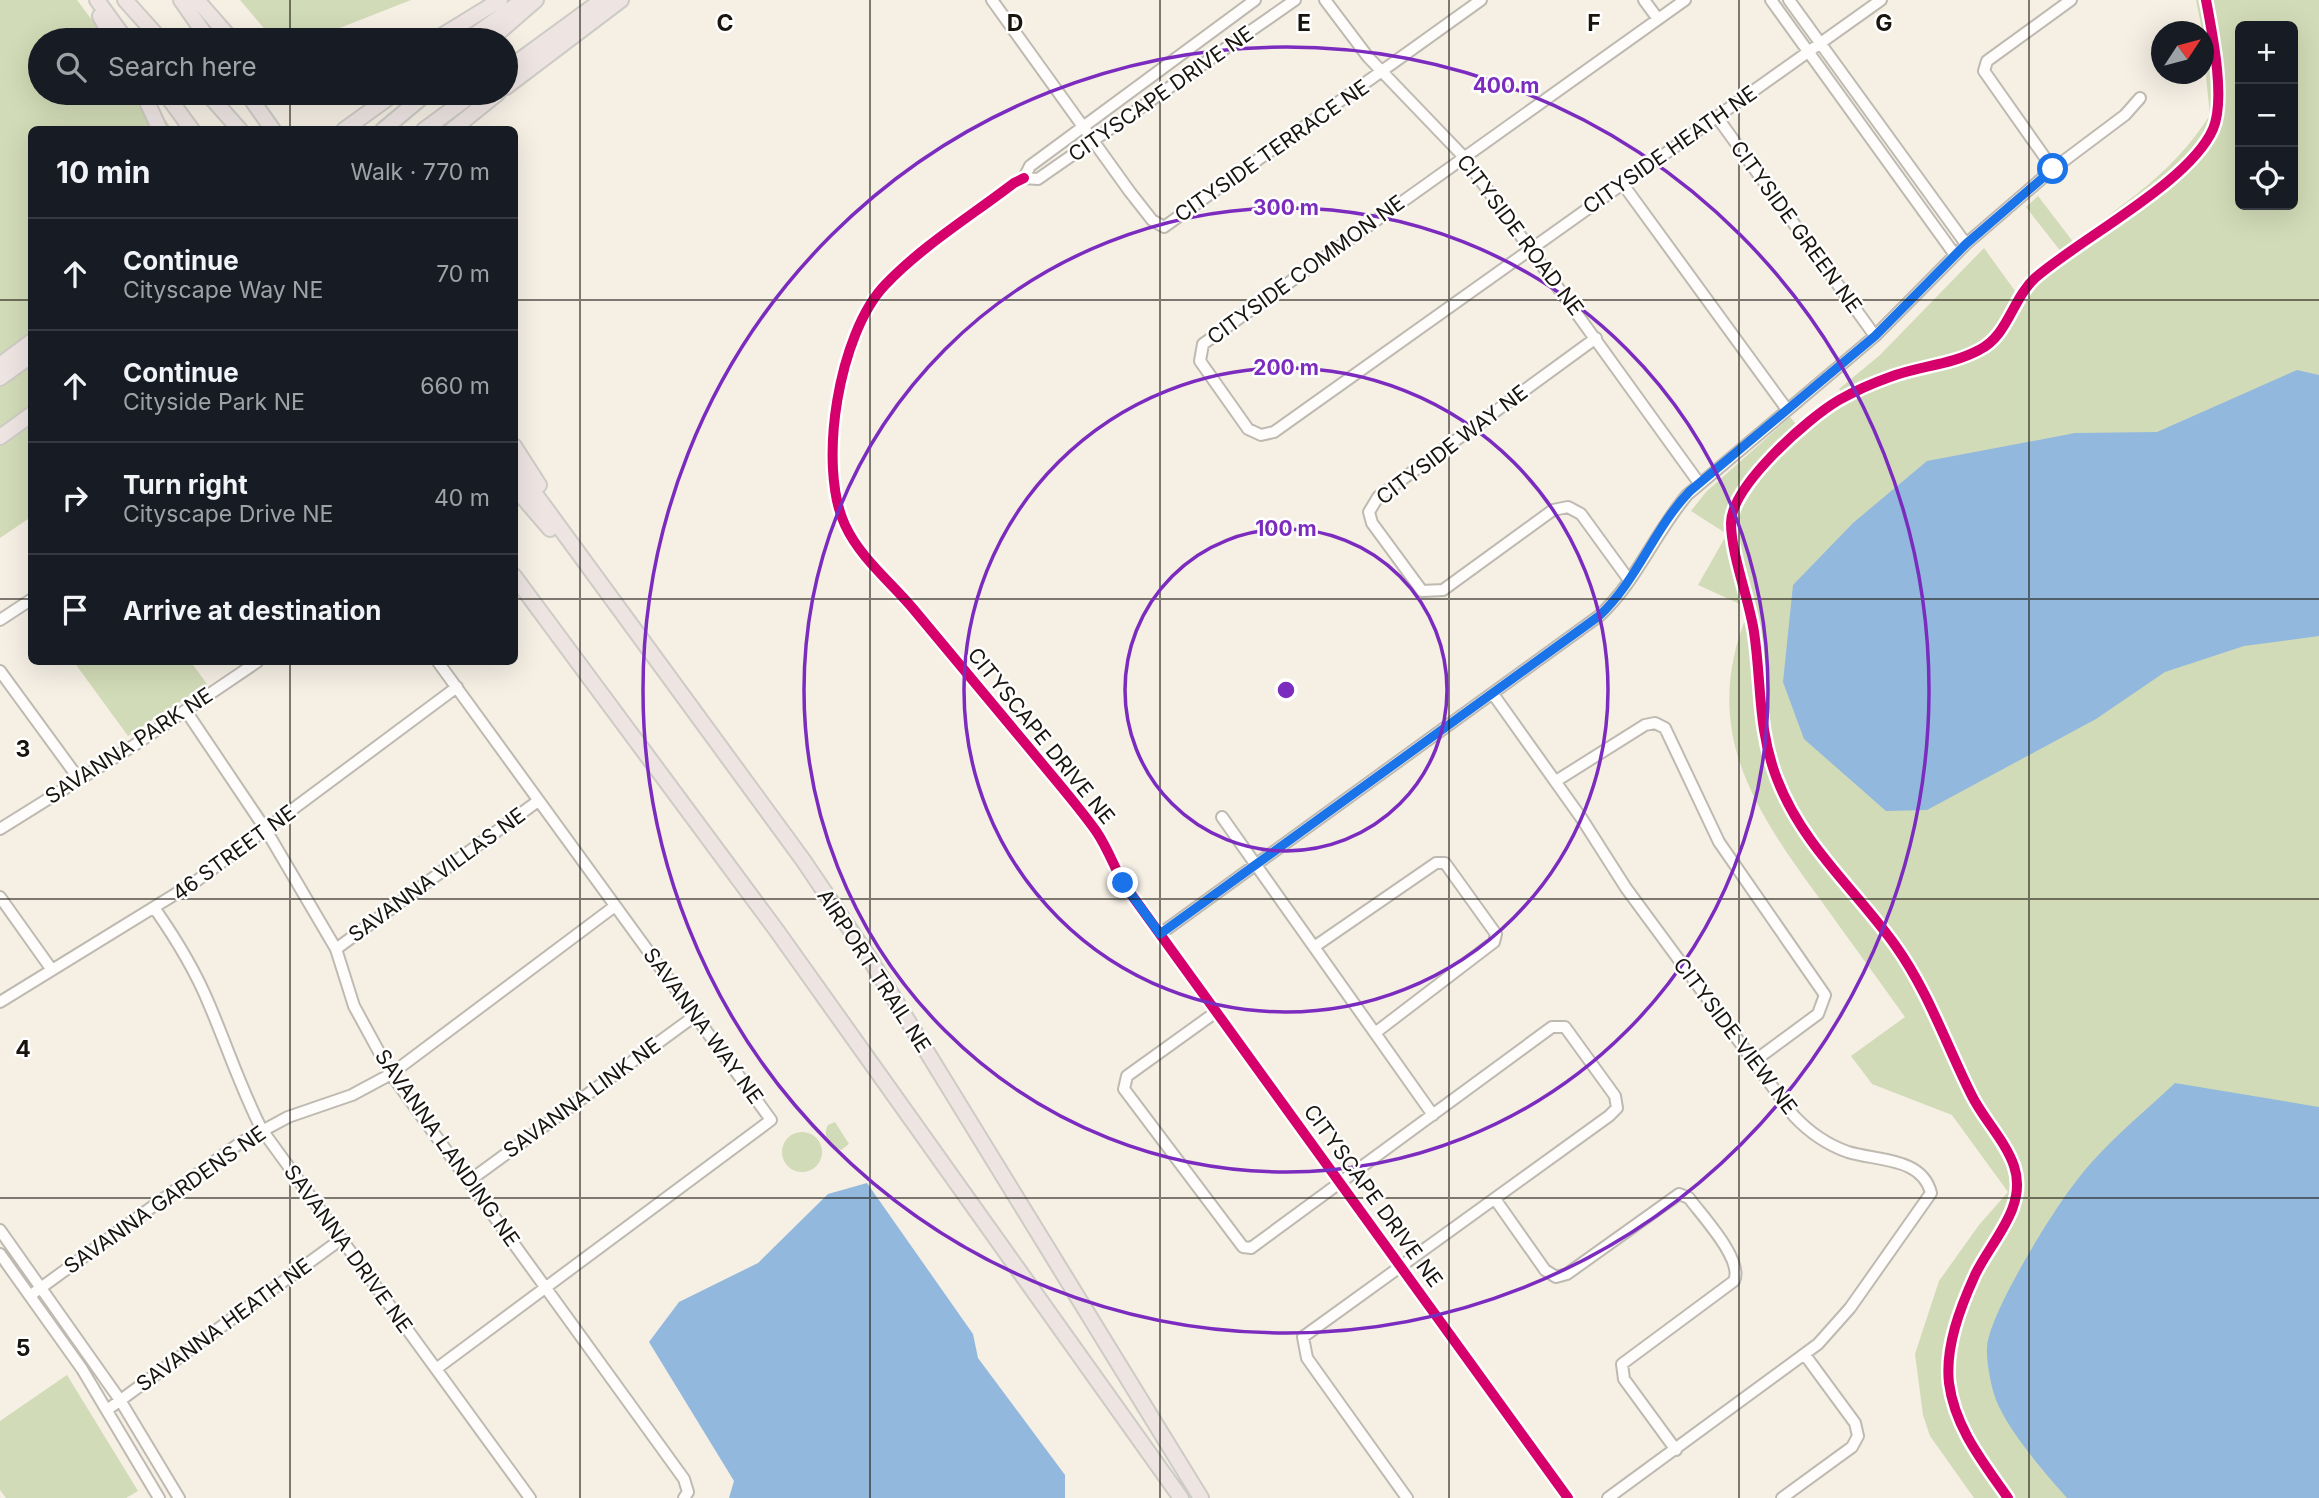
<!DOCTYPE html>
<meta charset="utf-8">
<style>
body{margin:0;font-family:Inter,sans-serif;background:#242831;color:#f1f3f6}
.controls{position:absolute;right:21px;top:21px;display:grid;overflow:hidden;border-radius:10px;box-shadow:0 7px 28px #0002}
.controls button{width:63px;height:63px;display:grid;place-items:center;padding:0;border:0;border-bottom:2px solid #363941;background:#171b24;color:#f1f3f6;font:35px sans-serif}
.compass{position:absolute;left:2151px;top:21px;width:63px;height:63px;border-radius:50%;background:#171b24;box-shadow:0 7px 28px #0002;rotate:54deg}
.stop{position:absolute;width:21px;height:21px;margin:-16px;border:5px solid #1a73e8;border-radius:50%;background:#fff}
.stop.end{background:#1a73e8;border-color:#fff;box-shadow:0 2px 7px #0008}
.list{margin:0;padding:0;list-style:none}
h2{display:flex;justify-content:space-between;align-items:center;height:91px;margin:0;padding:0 28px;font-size:30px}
h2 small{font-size:23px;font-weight:400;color:#9ea1a6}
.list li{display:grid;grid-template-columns:46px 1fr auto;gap:21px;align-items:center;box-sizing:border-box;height:112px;padding:0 28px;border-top:2px solid #363941}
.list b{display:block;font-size:26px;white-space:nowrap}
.list p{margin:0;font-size:23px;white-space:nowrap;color:#9ea1a6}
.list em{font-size:23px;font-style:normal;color:#9ea1a6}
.icon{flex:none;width:38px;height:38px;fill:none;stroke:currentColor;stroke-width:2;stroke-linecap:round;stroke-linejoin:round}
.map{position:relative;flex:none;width:2319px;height:1498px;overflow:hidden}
.search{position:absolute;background:#171b24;box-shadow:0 7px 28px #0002;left:28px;top:28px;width:490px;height:77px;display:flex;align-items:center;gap:18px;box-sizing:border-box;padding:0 24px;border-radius:38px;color:#9ea1a6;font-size:26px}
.panel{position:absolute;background:#171b24;box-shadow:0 7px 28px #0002;left:28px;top:126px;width:490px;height:539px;border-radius:10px}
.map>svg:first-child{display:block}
.green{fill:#d2dbb7;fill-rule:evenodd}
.water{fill:#92b8de}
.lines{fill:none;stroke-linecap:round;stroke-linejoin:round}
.minor-casing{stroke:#bfbab1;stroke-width:14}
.major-casing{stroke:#cdcbc5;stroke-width:18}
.minor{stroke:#fefdfb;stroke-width:10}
.major{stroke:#eee5e3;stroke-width:14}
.cycleway-casing{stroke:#fff;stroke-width:15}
.cycleway{stroke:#d6006c;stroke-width:10}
.route{stroke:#1a73e8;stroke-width:9}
.grid{fill:none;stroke:#19150e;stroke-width:2;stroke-opacity:0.55}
.ring{fill:none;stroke:#7b2cbf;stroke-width:3.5}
.labels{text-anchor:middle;stroke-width:5;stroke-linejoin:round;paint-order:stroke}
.street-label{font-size:21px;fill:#19150e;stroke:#fff}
.grid-label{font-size:23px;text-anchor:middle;font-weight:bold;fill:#19150e;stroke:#fff;stroke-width:5;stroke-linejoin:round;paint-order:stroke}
.centre{fill:#7b2cbf;stroke:#fff;stroke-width:3.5}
.ring-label{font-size:21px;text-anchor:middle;font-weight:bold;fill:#7b2cbf;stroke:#fff;stroke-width:5;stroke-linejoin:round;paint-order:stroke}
</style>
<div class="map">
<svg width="2319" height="1498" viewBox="0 0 2319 1498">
<rect width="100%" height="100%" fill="#f5efe4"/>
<path class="green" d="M0 0H77L107 40H40V93H145L172 129 32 130 31 517 0 538Z
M240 0H411L309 40H274Z
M2196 0H2319V1498H1974L1930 1436 1923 1415 1915 1354 1939 1281 1979 1225 2008 1192 1952 1115 1872 1084 1851 1056 1905 1017C1876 976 1846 936 1817 895 1752 806 1701 728 1747 615L1742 605 1698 585 1727 534 1691 511 1706 492 1790 417 1799 428 1841 392 1839 389 1880 355 1984 248 2015 291 2062 253 2026 207 2038 196 2074 243C2129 197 2169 178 2210 115L2206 77 2209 64ZM2240 26H2293V205H2240Z
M74 662H191L207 684 128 736Z
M835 1122 849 1144 841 1150C829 1147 822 1137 828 1125Z
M782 1152a20 20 0 1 1 40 0a20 20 0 1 1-40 0Z
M67 1375 138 1491 126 1498H6L0 1490V1421Z"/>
<path class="water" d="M2297 370 2319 375V636L2244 646 2165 672 2096 719 1927 810 1886 811 1804 739 1783 682 1793 585 1853 523 1927 461 2075 433 2157 432Z
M2175 1083 2319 1107V1498H2067C2044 1472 2009 1432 1996 1400 1991 1387 1986 1360 1987 1347 1990 1312 2051 1214 2074 1184 2102 1146 2141 1115 2175 1083Z
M867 1183 973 1334 978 1358 1065 1475V1498H729L734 1481 649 1342 679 1302 758 1263 828 1194Z"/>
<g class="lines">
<defs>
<path id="minor" d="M992 0 1130 192 1152 220 1164 227 1481 0
M1255 0 1030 166 1024 178 1038 179 1295 0
M1325 0 1368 57 1463 156 1699 483
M1644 0 1658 19
M1685 0 1203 344 1200 361 1248 429 1261 435 1274 432 1881 0
M1771 0 1955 255
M1789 0 1966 244
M1717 117 1875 336
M2053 169 2125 115 2140 98
M1024 178 1014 183C971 216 922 246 885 285 839 333 817 465 845 525 860 558 892 583 915 611 953 657 992 703 1030 749 1052 776 1076 803 1096 831 1107 847 1114 866 1123 883L1568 1498
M1622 183 1786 408
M1596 338 1378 497 1369 512 1372 523 1422 591 1443 590 1553 510 1568 507 1581 514 1629 580
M0 620 32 599
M0 671 79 779
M1493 694 1582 819 1626 888 1794 1116C1809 1132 1828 1145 1848 1152 1877 1161 1922 1157 1931 1193L1850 1308 1818 1344 1608 1498
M186 711 266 830 336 949 354 1006 391 1074 684 1479 688 1492 684 1498
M1556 781 1645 725 1655 723 1665 728 1719 842 1825 995 1818 1014 1753 1062
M1222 817 1433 1115
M0 829 133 746 257 662
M0 897 52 970
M155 909C176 939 195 970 209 1004 227 1046 241 1089 262 1130L530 1498
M1160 934 1599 616C1636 582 1655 533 1687 495L1875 336 1966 244 2053 169 1984 71 1987 61 2071 0
M1314 947 1436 863H1445L1496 934 1494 942 1375 1033
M336 949 538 801
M0 1002 195 882 457 687
M1216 1012 1127 1076 1124 1089 1243 1247 1251 1248 1552 1027H1565L1615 1096 1617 1108 1609 1116 1303 1337 1307 1358 1407 1498
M469 1181 696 1015
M1495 1199 1545 1270 1556 1277 1567 1274 1679 1194 1689 1198C1702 1216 1744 1260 1734 1281L1622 1364 1624 1379 1676 1450
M0 1230 120 1400 179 1498
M0 1254 82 1369 159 1498
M31 1295 240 1143 288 1117 352 1095 391 1074 615 906
M436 1369 771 1120 438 662
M107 1410 340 1240
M1782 1498 1852 1447 1858 1436 1855 1423 1805 1355"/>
<path id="major" d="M97 0 126 40
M125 0 161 40
M181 0 209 40
M197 0 232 40
M100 16 113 40
M435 40 500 0
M468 40 523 0
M490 40 536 0
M506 70 602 0
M506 87 621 0
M143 93 160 130
M165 93 192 130
M207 93 240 130
M247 93 273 130
M344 130 395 93
M383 130 427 93
M424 130 474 93
M452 130 498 93
M0 365 32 341
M0 378 32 355
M0 437 32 414
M514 446 539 485
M514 465 803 860 868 956 1201 1498
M514 487 550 529
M514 576 777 931 1181 1498"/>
</defs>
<use href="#minor" class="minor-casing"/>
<use href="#major" class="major-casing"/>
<use href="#minor" class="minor"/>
<use href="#major" class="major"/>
<defs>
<path id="cycleway" d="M1024 178 1014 183C971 216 922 246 885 285 839 333 817 465 845 525 860 558 892 583 915 611 953 657 992 703 1030 749 1052 776 1076 803 1096 831 1107 847 1114 866 1123 883L1568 1498
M2008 1498C1983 1462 1955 1428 1949 1383 1945 1347 1960 1308 1975 1275 1991 1241 2028 1207 2014 1166 2005 1140 1983 1119 1971 1094 1946 1044 1928 991 1895 945 1854 888 1803 846 1777 779 1757 727 1762 684 1754 632 1749 599 1731 554 1731 523 1731 486 1808 418 1839 400 1855 391 1873 383 1890 377 1919 366 1951 365 1979 350 2008 336 2012 299 2035 278 2081 238 2190 182 2213 129 2226 99 2212 32 2206 0"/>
</defs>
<use href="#cycleway" class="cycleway-casing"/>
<use href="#cycleway" class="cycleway"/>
</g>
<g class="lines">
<path class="route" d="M1123 883 1160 934 1599 616C1637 581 1654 528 1690 491L1875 336 1966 244 2053 169"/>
</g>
<path class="grid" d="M290 0V40M580 0V1498M870 0V1498M1160 0V1498M1449 0V1498M1739 0V1498M2029 0V1498M290 93V130M0 300H32M514 300H2319M0 599H32M514 599H2319M290 662V1498M0 899H2319M0 1198H2319"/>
<g class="ring">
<circle cx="1286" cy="690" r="161"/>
<circle cx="1286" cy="690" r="322"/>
<circle cx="1286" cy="690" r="482"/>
<circle cx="1286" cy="690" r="643"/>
</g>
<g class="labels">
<g class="street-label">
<text transform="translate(1161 94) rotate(-35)" y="7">CITYSCAPE DRIVE NE</text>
<text transform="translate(1670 150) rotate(-35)" y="7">CITYSIDE HEATH NE</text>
<text transform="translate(1272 151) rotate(-35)" y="7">CITYSIDE TERRACE NE</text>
<text transform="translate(1796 227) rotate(54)" y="7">CITYSIDE GREEN NE</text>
<text transform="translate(1520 235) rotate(53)" y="7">CITYSIDE ROAD NE</text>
<text transform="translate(1306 270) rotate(-36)" y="7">CITYSIDE COMMON NE</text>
<text transform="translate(1452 445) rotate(-37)" y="7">CITYSIDE WAY NE</text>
<text transform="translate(1041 736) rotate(51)" y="7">CITYSCAPE DRIVE NE</text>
<text transform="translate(129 746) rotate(-33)" y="7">SAVANNA PARK NE</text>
<text transform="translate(234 853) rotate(-36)" y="7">46 STREET NE</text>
<text transform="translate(437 875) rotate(-36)" y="7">SAVANNA VILLAS NE</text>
<text transform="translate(874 971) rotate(57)" y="7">AIRPORT TRAIL NE</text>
<text transform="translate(703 1026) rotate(54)" y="7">SAVANNA WAY NE</text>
<text transform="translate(1735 1036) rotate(53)" y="7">CITYSIDE VIEW NE</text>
<text transform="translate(582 1098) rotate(-36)" y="7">SAVANNA LINK NE</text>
<text transform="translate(447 1148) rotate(55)" y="7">SAVANNA LANDING NE</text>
<text transform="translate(1373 1196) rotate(54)" y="7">CITYSCAPE DRIVE NE</text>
<text transform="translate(165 1200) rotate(-35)" y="7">SAVANNA GARDENS NE</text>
<text transform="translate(348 1249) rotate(54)" y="7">SAVANNA DRIVE NE</text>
<text transform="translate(224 1325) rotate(-36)" y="7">SAVANNA HEATH NE</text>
</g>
</g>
<g class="grid-label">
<text x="725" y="31">C</text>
<text x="1015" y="31">D</text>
<text x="1304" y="31">E</text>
<text x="1594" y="31">F</text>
<text x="1884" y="31">G</text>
<text x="23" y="757">3</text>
<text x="23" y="1057">4</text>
<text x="23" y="1356">5</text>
</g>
<circle cx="1286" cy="690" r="10" class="centre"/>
<g class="ring-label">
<text x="1506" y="93">400 m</text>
<text x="1286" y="215">300 m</text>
<text x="1286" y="375">200 m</text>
<text x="1286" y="536">100 m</text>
</g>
</svg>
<div class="controls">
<button>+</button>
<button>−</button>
<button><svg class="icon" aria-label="locate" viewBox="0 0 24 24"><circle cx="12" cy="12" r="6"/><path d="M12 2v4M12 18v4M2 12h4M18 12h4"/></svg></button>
</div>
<svg class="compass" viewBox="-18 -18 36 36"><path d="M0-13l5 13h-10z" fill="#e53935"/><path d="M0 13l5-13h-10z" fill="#9ea1a6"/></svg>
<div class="stop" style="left:2053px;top:169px"></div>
<div class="stop end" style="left:1123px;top:883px"></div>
<div class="search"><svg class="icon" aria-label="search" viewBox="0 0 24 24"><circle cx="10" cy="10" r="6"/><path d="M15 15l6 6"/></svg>Search here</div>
<section class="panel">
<h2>10 min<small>Walk · 770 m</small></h2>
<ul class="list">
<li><svg class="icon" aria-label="ahead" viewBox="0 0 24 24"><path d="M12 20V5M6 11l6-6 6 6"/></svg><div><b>Continue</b><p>Cityscape Way NE</p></div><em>70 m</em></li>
<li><svg class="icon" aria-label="ahead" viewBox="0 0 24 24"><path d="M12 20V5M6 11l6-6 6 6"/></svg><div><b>Continue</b><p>Cityside Park NE</p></div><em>660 m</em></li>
<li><svg class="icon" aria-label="right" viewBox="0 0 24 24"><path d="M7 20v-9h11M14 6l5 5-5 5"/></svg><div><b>Turn right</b><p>Cityscape Drive NE</p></div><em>40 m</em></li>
<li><svg class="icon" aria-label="arrive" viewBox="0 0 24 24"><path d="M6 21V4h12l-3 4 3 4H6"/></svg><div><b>Arrive at destination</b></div></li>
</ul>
</section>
</div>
